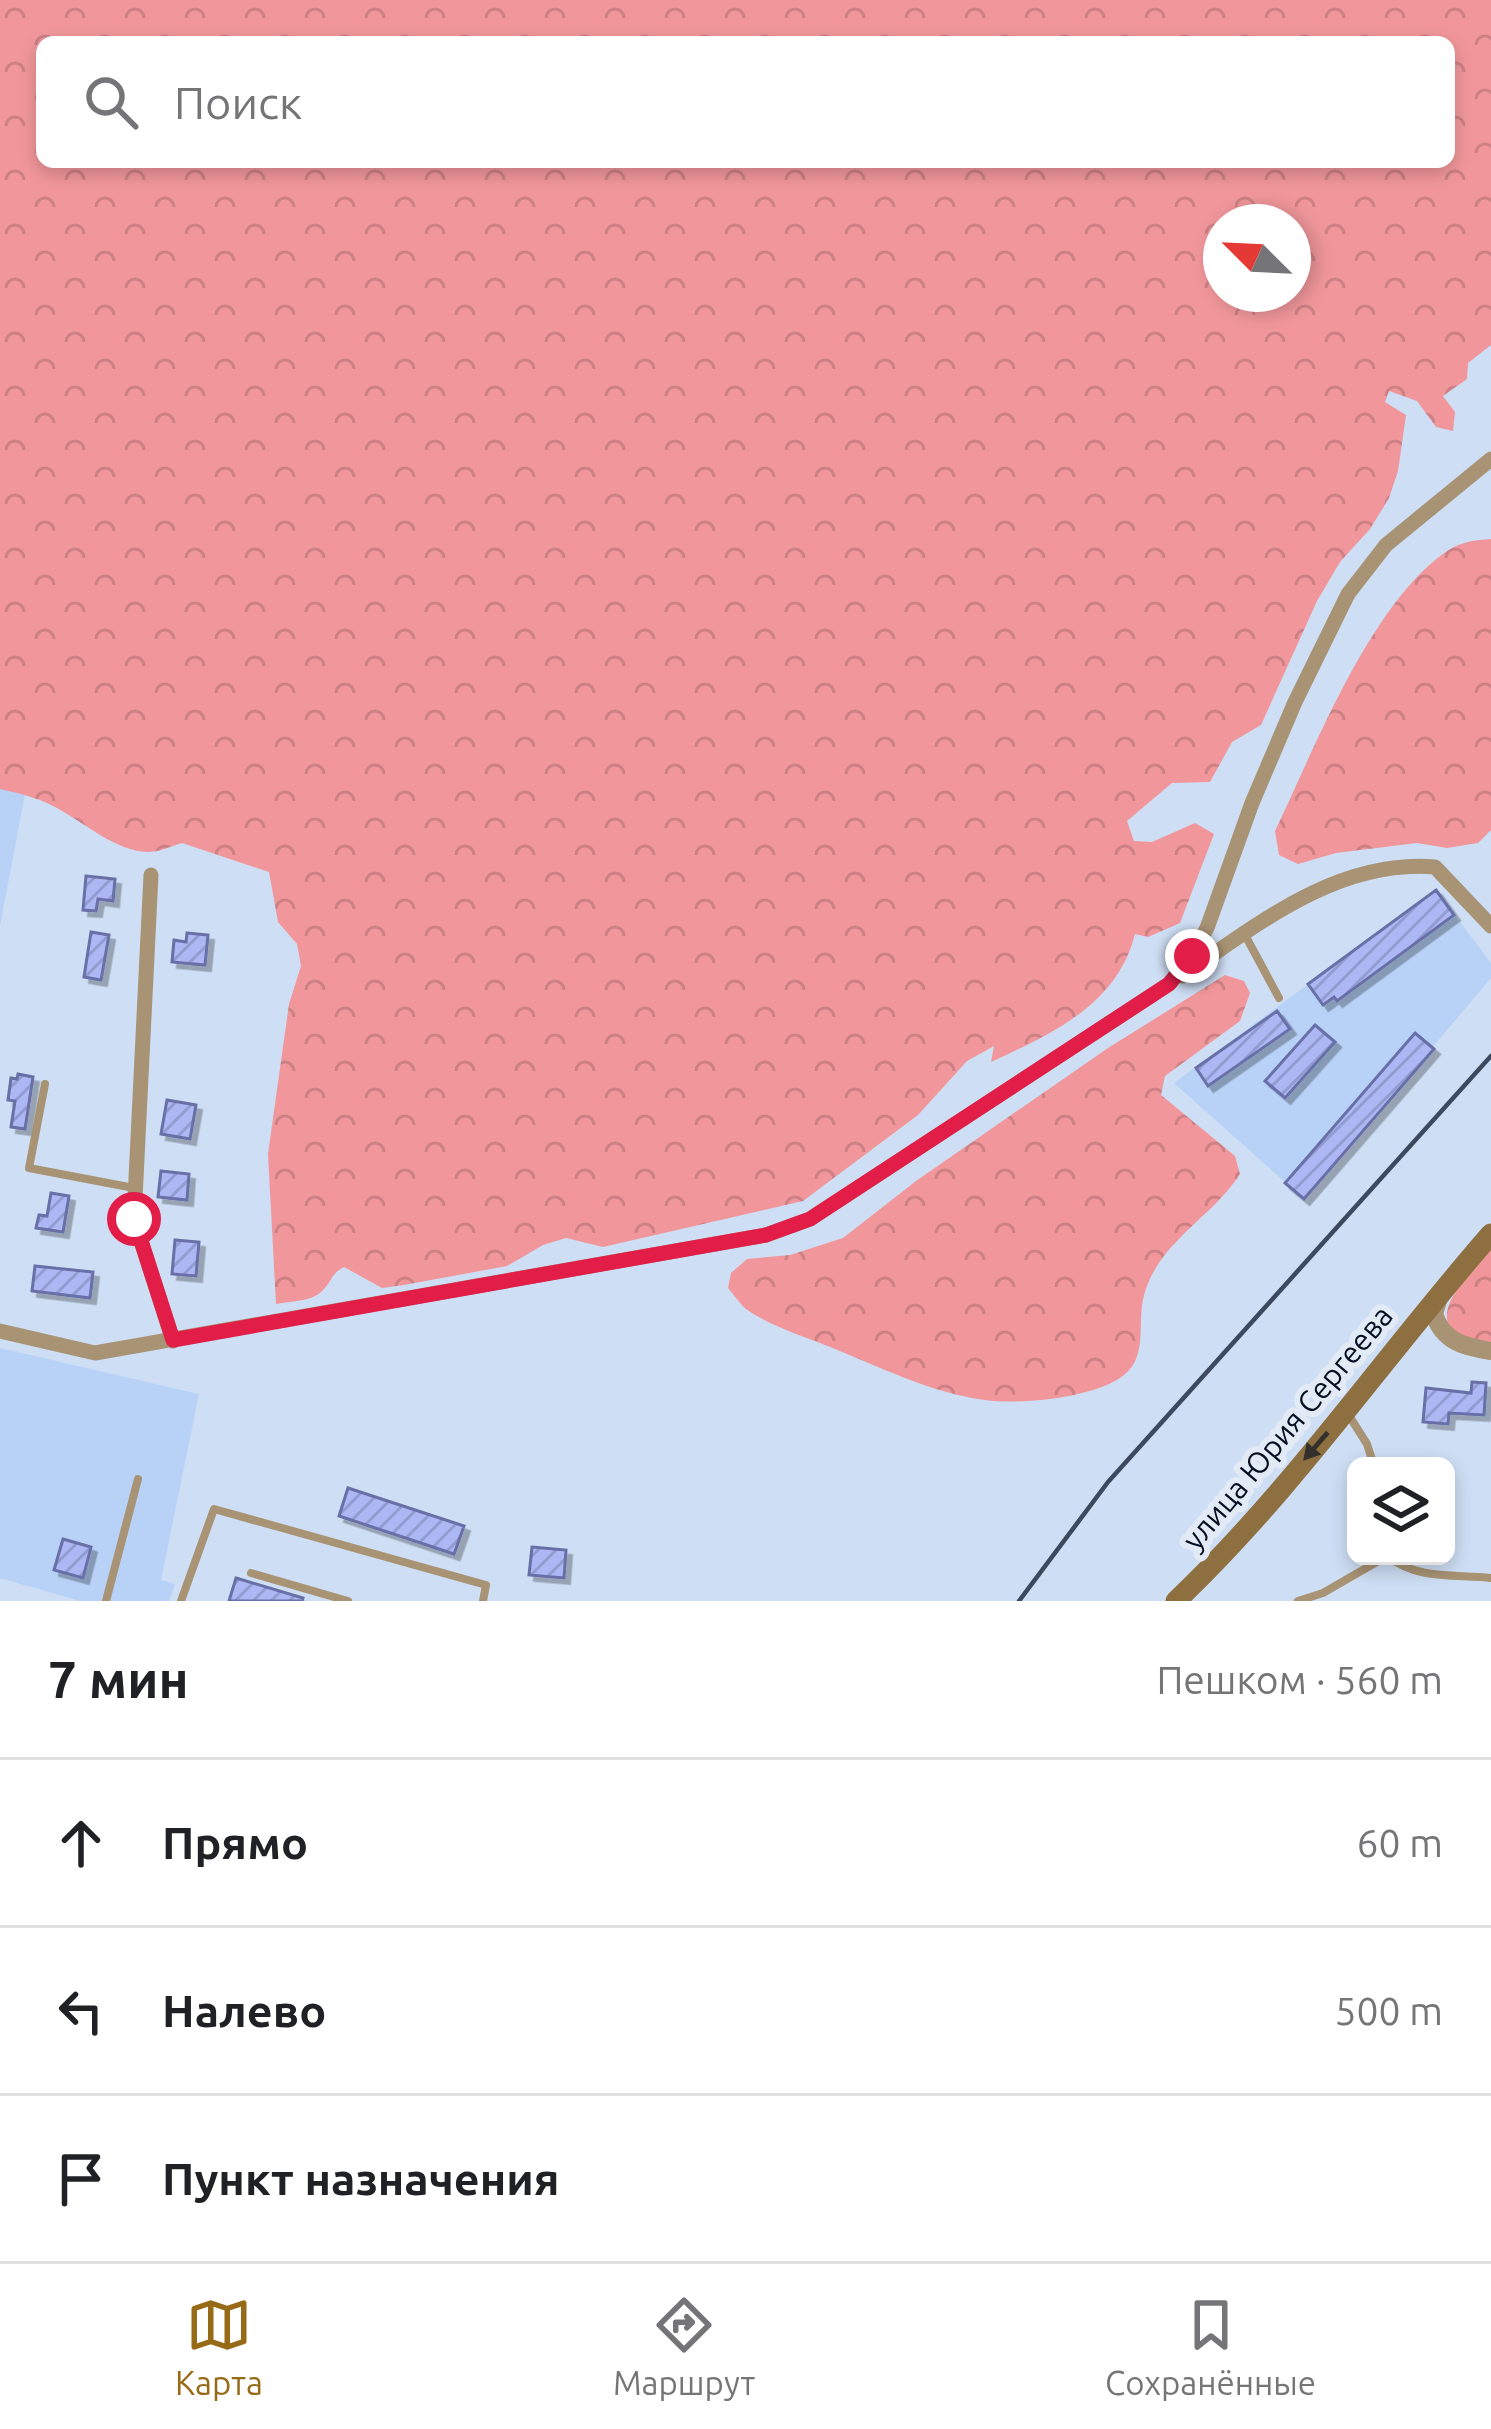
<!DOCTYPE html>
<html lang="ru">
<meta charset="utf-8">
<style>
body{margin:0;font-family:Ubuntu,sans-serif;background:#f2f2f2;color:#202124}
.controls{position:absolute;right:36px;bottom:36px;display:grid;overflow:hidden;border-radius:18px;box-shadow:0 6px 18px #0003}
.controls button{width:108px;height:108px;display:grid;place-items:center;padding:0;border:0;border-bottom:3px solid #e0e0e0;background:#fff;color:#202124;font:60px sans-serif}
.compass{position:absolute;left:1203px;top:204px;width:108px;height:108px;border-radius:50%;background:#fff;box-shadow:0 6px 18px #0003;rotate:294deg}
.stop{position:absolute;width:36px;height:36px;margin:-27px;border:9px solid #e11d48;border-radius:50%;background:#fff}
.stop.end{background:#e11d48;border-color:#fff;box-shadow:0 3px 12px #0008}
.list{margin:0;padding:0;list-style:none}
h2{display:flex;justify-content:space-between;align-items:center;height:156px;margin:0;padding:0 48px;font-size:51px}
h2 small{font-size:39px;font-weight:400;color:#757577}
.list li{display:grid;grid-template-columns:78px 1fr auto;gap:36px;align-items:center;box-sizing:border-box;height:168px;padding:0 48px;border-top:3px solid #e0e0e0}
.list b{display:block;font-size:45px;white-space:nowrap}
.list em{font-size:39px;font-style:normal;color:#757577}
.icon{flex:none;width:66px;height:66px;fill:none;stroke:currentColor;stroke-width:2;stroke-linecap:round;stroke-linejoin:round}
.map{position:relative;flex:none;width:1491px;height:1601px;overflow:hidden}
.search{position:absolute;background:#fff;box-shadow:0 6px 18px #0003;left:36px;right:36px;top:36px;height:132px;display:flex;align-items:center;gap:30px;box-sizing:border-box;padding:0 42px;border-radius:18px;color:#757577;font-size:45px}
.sheet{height:660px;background:#fff}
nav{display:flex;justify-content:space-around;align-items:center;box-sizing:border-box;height:168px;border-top:3px solid #e0e0e0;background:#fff;font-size:33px;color:#757577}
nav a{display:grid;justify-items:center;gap:6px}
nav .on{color:#976a18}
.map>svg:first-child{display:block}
.built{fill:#b8d2f7}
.forest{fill:url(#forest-crowns);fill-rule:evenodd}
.building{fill:url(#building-hatch);stroke:#686fa7;stroke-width:3;filter:url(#shadow)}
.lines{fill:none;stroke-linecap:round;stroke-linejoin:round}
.service{stroke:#a89374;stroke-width:8}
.minor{stroke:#a89374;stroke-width:15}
.tertiary{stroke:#a89374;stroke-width:18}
.secondary{stroke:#8d6f40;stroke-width:21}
.rail{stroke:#3d495d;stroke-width:4.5}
.oneway{fill:#33302c}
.route{stroke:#e11d48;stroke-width:15}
.labels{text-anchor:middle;stroke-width:12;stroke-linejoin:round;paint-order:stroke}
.street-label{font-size:30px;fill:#030e21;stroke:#e2eaf6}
</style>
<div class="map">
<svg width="1491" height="1601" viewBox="0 0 1491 1601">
<defs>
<pattern id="forest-crowns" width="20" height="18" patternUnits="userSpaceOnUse" patternTransform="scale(3)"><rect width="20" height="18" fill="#f1979b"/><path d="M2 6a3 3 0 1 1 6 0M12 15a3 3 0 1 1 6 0" fill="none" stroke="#cd8185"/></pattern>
<pattern id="building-hatch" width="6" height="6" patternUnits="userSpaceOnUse" patternTransform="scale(3)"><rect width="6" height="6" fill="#adb7f4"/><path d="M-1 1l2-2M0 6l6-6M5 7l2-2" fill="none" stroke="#939cd1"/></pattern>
<filter id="shadow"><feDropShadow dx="5.5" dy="5.5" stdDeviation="0" flood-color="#0004"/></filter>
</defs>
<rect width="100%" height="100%" fill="#cedef4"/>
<path class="built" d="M0 789 25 794 0 926Z
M1436 890 1491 963V978L1304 1199 1174 1083Z
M0 1348 199 1394 161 1580 175 1584 169 1601H80L0 1578Z"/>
<path class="forest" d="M0 0H1491V345L1468 363 1467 379 1443 396 1455 412 1453 431 1436 427 1417 401 1389 391 1385 402 1406 415 1398 471 1389 498 1370 529 1340 562 1317 601 1261 725 1232 742 1210 782 1172 783 1127 821 1134 841 1152 842 1195 823 1214 834 1180 923 1148 937 1135 934C1117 1005 1053 1033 991 1062L994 1046 967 1061 918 1115 803 1201 603 1247 566 1238 543 1245 507 1266 404 1285 382 1288 344 1267C331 1274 333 1279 324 1289 313 1302 292 1301 276 1304L268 1154 289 1004 301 966 297 944 278 922 269 872 182 843C169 847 160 852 147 852 117 851 87 825 62 811 43 799 22 794 0 789ZM1449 42V162H42V42ZM1293 222V294H1221V222Z
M1491 539V830L1478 843 1447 848 1417 843 1336 853 1298 864 1279 855 1275 831C1315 748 1370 604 1447 551 1460 542 1476 540 1491 539Z
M1225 975 1244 981 1250 993 1240 1021 1165 1076 1161 1095 1235 1156 1240 1174C1212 1218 1159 1241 1144 1295 1136 1324 1150 1358 1120 1378 1090 1398 1020 1405 985 1400 931 1393 880 1367 830 1347 803 1336 770 1326 746 1309 740 1304 734 1295 728 1288L731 1273 747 1259 790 1255 843 1238 916 1181 1108 1048Z
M1491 1248V1345C1409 1333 1461 1283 1491 1248Z"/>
<path class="building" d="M86 876 115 879 113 901 98 899 96 911 83 910Z
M1436 890 1454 915 1337 1001 1334 997 1323 1005 1308 984Z
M91 932 109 935 101 980 84 977Z
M187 933 208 935 205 965 172 962 174 940 186 942Z
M1277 1011 1290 1029 1208 1086 1196 1068Z
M1315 1025 1335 1042 1285 1098 1265 1081Z
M1415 1033 1434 1049 1304 1199 1285 1183Z
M18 1074 33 1077 25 1129 11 1127 15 1101 8 1100 11 1078 17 1079Z
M167 1100 196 1105 190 1139 161 1134Z
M161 1171 189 1174 187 1200 158 1197Z
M51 1193 69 1196 63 1232 36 1228 39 1215 47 1216Z
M175 1240 199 1242 196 1276 172 1274Z
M35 1266 93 1272 90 1298 32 1291Z
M1472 1382 1486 1383 1484 1415 1449 1413 1448 1424 1423 1422 1426 1388 1471 1393Z
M348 1488 464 1526 454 1554 339 1516Z
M63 1539 91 1547 83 1578 54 1570Z
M532 1547 566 1550 564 1578 529 1575Z
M236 1578 303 1598 302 1601H229Z"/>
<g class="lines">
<path class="service" d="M1245 935 1279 998
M45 1084 29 1168 134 1188
M1348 1414 1367 1444 1374 1466
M1387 1556C1418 1580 1453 1574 1491 1578
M251 1573 348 1601
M106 1601 138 1479
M181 1601 214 1509 486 1585 483 1601
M1298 1601 1323 1593 1387 1556"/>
<path class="minor" d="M151 875 134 1219 173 1341
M1182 976C1258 924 1338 859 1435 867L1491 926
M0 1331 95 1353 766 1235 810 1219 1169 984 1192 956 1207 928 1252 803 1295 702 1348 594 1386 545 1491 459"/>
<path class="tertiary" d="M1440 1294 1434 1314C1443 1342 1465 1347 1491 1351"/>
<path class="secondary" d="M1176 1601C1293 1490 1385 1355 1491 1234"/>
<path class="rail" d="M1019 1601 1108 1482 1491 1056"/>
</g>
<defs><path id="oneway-solid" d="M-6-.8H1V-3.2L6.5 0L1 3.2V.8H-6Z" transform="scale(3)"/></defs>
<use class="oneway" href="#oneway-solid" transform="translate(1316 1446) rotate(131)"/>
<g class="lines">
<path class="route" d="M134 1219 173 1340 766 1235 810 1219 1169 984 1192 956"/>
</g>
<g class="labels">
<g class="street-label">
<text transform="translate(1288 1428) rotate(-50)" y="10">улица Юрия Сергеева</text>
</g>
</g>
</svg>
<div class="controls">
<button><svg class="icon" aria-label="layers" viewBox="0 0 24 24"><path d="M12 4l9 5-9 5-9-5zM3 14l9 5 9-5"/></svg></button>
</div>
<svg class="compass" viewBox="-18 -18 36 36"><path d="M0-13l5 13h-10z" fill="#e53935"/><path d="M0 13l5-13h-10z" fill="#757577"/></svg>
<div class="stop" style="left:134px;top:1219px"></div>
<div class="stop end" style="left:1192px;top:956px"></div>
<div class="search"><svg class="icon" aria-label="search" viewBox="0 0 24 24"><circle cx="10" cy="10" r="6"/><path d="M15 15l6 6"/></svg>Поиск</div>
</div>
<section class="sheet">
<h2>7 мин<small>Пешком · 560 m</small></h2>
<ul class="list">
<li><svg class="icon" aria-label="ahead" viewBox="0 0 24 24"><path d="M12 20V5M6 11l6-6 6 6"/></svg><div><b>Прямо</b></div><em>60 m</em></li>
<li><svg class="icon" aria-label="left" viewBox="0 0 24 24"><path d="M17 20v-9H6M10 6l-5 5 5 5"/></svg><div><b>Налево</b></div><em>500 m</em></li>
<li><svg class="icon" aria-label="arrive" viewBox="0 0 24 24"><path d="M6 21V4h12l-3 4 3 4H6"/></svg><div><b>Пункт назначения</b></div></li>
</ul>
</section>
<nav>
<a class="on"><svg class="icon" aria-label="map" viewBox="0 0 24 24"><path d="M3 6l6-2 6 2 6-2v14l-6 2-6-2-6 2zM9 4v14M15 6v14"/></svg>Карта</a>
<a><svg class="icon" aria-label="directions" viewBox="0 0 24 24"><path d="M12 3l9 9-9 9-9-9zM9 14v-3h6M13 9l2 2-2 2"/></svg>Маршрут</a>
<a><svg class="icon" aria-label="saved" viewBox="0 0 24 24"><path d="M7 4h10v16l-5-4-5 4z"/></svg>Сохранённые</a>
</nav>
